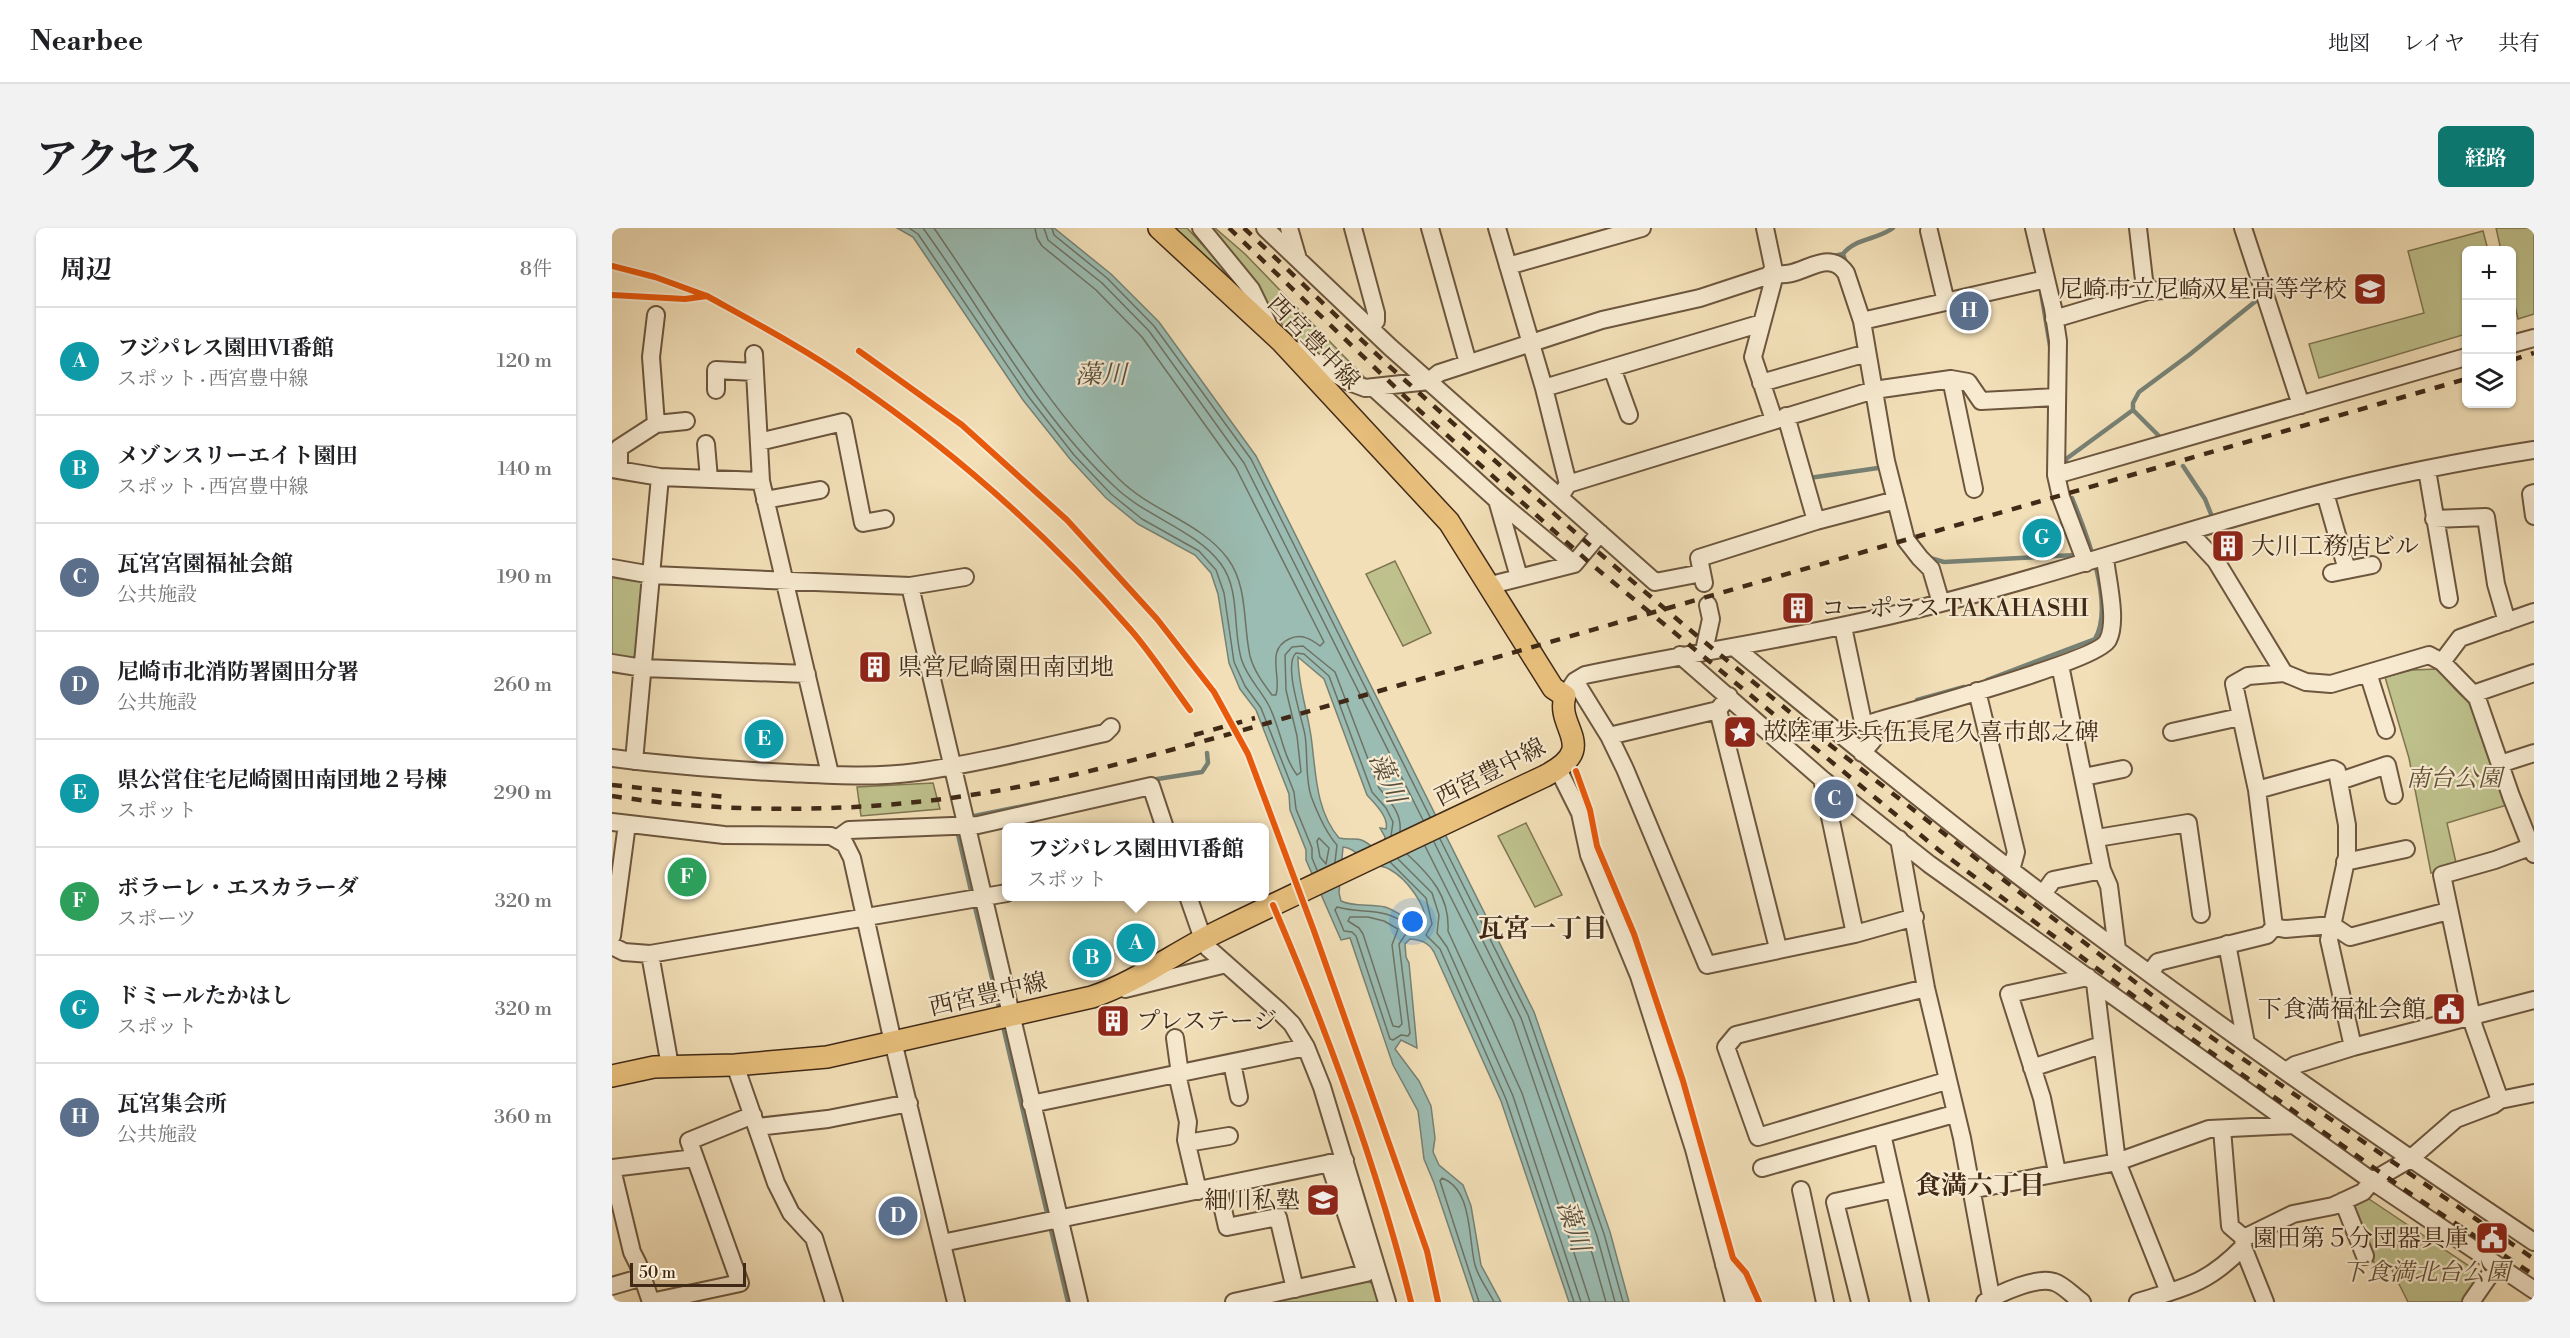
<!DOCTYPE html>
<html lang="ja">
<meta charset="utf-8">
<style>
body{margin:0;font-family:"Libre Bodoni","Noto Serif JP",serif;background:#f2f2f2;color:#202124}
.controls{position:absolute;right:18px;top:18px;display:grid;overflow:hidden;border-radius:9px;box-shadow:0 2px 4px #0004}
.controls button{width:54px;height:54px;display:grid;place-items:center;padding:0;border:0;border-bottom:2px solid #e0e0e0;background:#fff;color:#202124;font:30px sans-serif}
.scale{position:absolute;left:18px;bottom:15px;width:116px;box-sizing:border-box;padding-left:6px;border:3px solid #402916;border-top:0;font-size:16px;line-height:21px;white-space:nowrap;color:#402916;-webkit-text-stroke:4px #f7ead0;paint-order:stroke}
.you{position:absolute;left:801px;top:694px;width:21px;height:21px;margin:-15px;border:4px solid #fff;border-radius:50%;background:#1a73e8;box-shadow:0 0 0 9px #1a73e833}
.badge{display:grid;place-items:center;width:39px;height:39px;border-radius:50%;background:#0f766e;color:#fff;font-size:20px;font-weight:700}
.pin{position:absolute;translate:-50% -50%;border:3px solid #fff;box-shadow:0 2px 6px #0006}
.popup{position:absolute;left:390px;top:595px;width:267px;height:78px;box-sizing:border-box;display:grid;place-content:center;border-radius:9px;background:#fff;filter:drop-shadow(0 2px 4px #0005);font-size:20px;white-space:nowrap;color:#757577}
.popup b{font-size:22px;color:#202124}
.popup::after{content:'';position:absolute;left:50%;top:100%;margin-left:-12px;border:12px solid transparent;border-top-color:#fff}
.list{margin:0;padding:0;list-style:none}
h2{display:flex;justify-content:space-between;align-items:center;height:78px;margin:0;padding:0 24px;font-size:26px}
h2 small{font-size:20px;font-weight:400;color:#757577}
.list li{display:grid;grid-template-columns:39px 1fr auto;gap:18px;align-items:center;box-sizing:border-box;height:108px;padding:0 24px;border-top:2px solid #e0e0e0}
.list b{display:block;font-size:22px;white-space:nowrap}
.list p{margin:0;font-size:20px;white-space:nowrap;color:#757577}
.list em{font-size:20px;font-style:normal;color:#757577}
.icon{flex:none;width:33px;height:33px;fill:none;stroke:currentColor;stroke-width:2;stroke-linecap:round;stroke-linejoin:round}
.map{position:relative;flex:none;width:1922px;height:1074px;overflow:hidden;border-radius:9px}
header{display:flex;align-items:center;gap:36px;box-sizing:border-box;height:84px;padding:0 30px;background:#fff;border-bottom:2px solid #e0e0e0}
header strong{font-size:28px}
nav{display:flex;gap:33px;margin-inline-start:auto;font-size:21px}
.intro{display:flex;align-items:center;justify-content:space-between;box-sizing:border-box;height:144px;padding:0 36px}
h1{margin:0;font-size:42px}
.button{padding:15px 27px;border-radius:9px;background:#0f766e;color:#fff;font-size:21px;font-weight:700}
main{display:flex;gap:36px;padding:0 36px}
aside{flex:1;background:#fff;border-radius:9px;box-shadow:0 2px 4px #0004}
.map>svg:first-child{display:block}
.green{fill:#bec18c;stroke:#7f7551;stroke-width:1.5}
.water{fill:#9bbcb2;stroke:#778174;stroke-width:1.5;fill-rule:evenodd}
.lines{fill:none;stroke-linecap:round;stroke-linejoin:round}
.shore{stroke:#6e7264;stroke-width:1.5}
.stream{stroke:#778174;stroke-width:4.5}
.minor-casing{stroke:#6c563e;stroke-width:20}
.major-casing{stroke:#402916;stroke-width:24}
.minor{stroke:#f7ead0;stroke-width:16}
.major{stroke:#e9c07c;stroke-width:21}
.rail{stroke:#402916;stroke-width:4.5;stroke-dasharray:10 10;stroke-linecap:butt}
.cycleway-casing{stroke:#f7ead0;stroke-width:10}
.cycleway{stroke:#e8590c;stroke-width:6}
.labels{text-anchor:middle;stroke-width:4.5;stroke-linejoin:round;paint-order:stroke}
.poi-label{font-size:24px;fill:#402916;stroke:#f7ead0;text-anchor:start}
.street-label{font-size:24px;fill:#402916;stroke:#f7ead0}
.park-label{font-size:24px;font-style:italic;fill:#604f34;stroke:#f7ead0}
.water-label{font-size:26px;font-style:italic;fill:#574e3d;stroke:#f7ead0}
.neighbourhood-label{font-size:26px;font-weight:bold;fill:#402916;stroke:#f7ead0}
</style>
<header>
<strong>Nearbee</strong>
<nav><a>地図</a><a>レイヤ</a><a>共有</a></nav>
</header>
<div class="intro"><h1>アクセス</h1><a class="button">経路</a></div>
<main>
<aside>
<h2>周辺<small>8件</small></h2>
<ul class="list">
<li><span class="badge" style="background:#0f9aa8">A</span><div><b>フジパレス園田Ⅵ番館</b><p>スポット · 西宮豊中線</p></div><em>120 m</em></li>
<li><span class="badge" style="background:#0f9aa8">B</span><div><b>メゾンスリーエイト園田</b><p>スポット · 西宮豊中線</p></div><em>140 m</em></li>
<li><span class="badge" style="background:#5c6f8a">C</span><div><b>瓦宮宮園福祉会館</b><p>公共施設</p></div><em>190 m</em></li>
<li><span class="badge" style="background:#5c6f8a">D</span><div><b>尼崎市北消防署園田分署</b><p>公共施設</p></div><em>260 m</em></li>
<li><span class="badge" style="background:#0f9aa8">E</span><div><b>県公営住宅尼崎園田南団地２号棟</b><p>スポット</p></div><em>290 m</em></li>
<li><span class="badge" style="background:#2e9e5b">F</span><div><b>ボラーレ・エスカラーダ</b><p>スポーツ</p></div><em>320 m</em></li>
<li><span class="badge" style="background:#0f9aa8">G</span><div><b>ドミールたかはし</b><p>スポット</p></div><em>320 m</em></li>
<li><span class="badge" style="background:#5c6f8a">H</span><div><b>瓦宮集会所</b><p>公共施設</p></div><em>360 m</em></li>
</ul>
</aside>
<div class="map">
<svg width="1922" height="1074" viewBox="0 0 1922 1074">
<rect width="100%" height="100%" fill="#f2dfb7"/>
<filter id="stains"><feTurbulence type="fractalNoise" baseFrequency=".00333" numOctaves="4"/><feColorMatrix values="0 0 0 0 .2 0 0 0 0 .09 0 0 0 0 .02 0 0 0 .5 -.17"/></filter>
<radialGradient id="worn" r=".72"><stop offset=".6" stop-color="#630" stop-opacity="0"/><stop offset="1" stop-color="#630" stop-opacity=".3"/></radialGradient>
<path class="green" d="M557 0H575L623 52 622 57Z
M597 0H603L633 26 758 155 748 153 676 105 643 57Z
M1884 0H1922V86L1906 91 1900 65V22H1889Z
M1871 3 1876 22H1854V106L1707 150 1697 116 1812 85 1796 23Z
M783 333 819 405 791 418 754 346Z
M0 345 26 350 32 357 25 430 19 432 0 429Z
M1825 441C1838 453 1842 464 1858 474L1895 577 1835 595 1845 639 1819 645 1797 530 1773 449 1800 442Z
M321 555 328 581 249 588 245 559Z
M914 595 950 667 923 679 886 608Z
M1754 969 1869 1046 1853 1074H1796L1778 1038 1772 1036 1764 1039 1738 977Z
M754 1053 762 1056 766 1074H659Z"/>
<path class="water" d="M285 0H442L499 46 547 94 644 228 922 784 998 1004 1017 1074H957L889 873 822 724C816 714 809 712 798 711L793 716 794 729 797 735 805 820 789 812 783 821 807 853 819 878 823 910 821 924 827 937 851 957 859 978 869 1037 889 1074H862L822 955 812 931 806 883 781 837 738 710 729 712 694 632V622L678 582 677 566 644 482 628 461 617 435 606 366 599 345 583 327 526 296 494 270 458 231 411 172 301 9ZM686 429 712 451 755 567C763 576 777 589 774 601L768 600 773 609 771 620 763 621C744 605 745 614 727 610 703 582 704 543 699 508 695 481 686 457 686 429ZM731 619C742 620 747 629 755 634 761 639 770 637 777 641 794 650 817 679 813 698 799 697 787 683 773 679 759 676 741 679 729 673L727 665Z"/>
<g class="lines">
<path class="shore" d="M297 0 306 6 416 168 462 227 499 266 530 291 587 323 604 342 612 365 622 434 633 458 649 480 682 564 684 581 700 620V630L705 642
M311 0C374 86 424 186 503 259 534 289 584 302 609 336 629 363 620 403 630 433 636 450 647 460 656 476 668 497 670 527 685 547L689 544 685 508 674 462 673 427 680 419 691 418 723 444 767 560C777 572 790 585 788 603
M322 0C381 85 434 178 507 251 540 284 589 294 616 331 636 358 631 397 638 428 642 443 651 455 660 467H664C670 449 653 422 677 411 689 405 699 411 708 418L712 414 624 240 530 109 484 62 430 18 425 10 423 0
M432 0 436 12 490 55 537 103 632 235 811 592
M440 0 442 7 495 50 542 98 639 231 818 589
M707 610 717 620 714 636 708 629 705 613Z
M828 611 916 787 992 1006 1011 1074
M822 614 909 790 985 1008 1003 1074
M813 618 901 793 976 1011 994 1074
M795 626C819 648 838 669 836 703L910 865 978 1074
M786 631 820 665 827 687 825 705 835 719 901 868 969 1074
M723 634 725 617C714 605 705 584 699 568 693 549 696 526 693 507 690 490 671 437 684 425L692 426 717 448 760 564 774 580 781 594 779 608
M778 634 814 670 820 696 814 707 828 721 894 871 962 1074
M725 679C754 687 771 677 800 700L799 704 793 707 787 716 798 805 796 808 789 807 781 812 778 811 744 708 740 704 732 703 723 682Z
M756 689 772 693 786 701 780 717 790 796 787 799 781 798 751 706 747 700 736 693 738 689Z
M867 1074 828 953 830 950C861 962 856 1010 863 1037 866 1049 876 1062 882 1074"/>
<path class="stream" d="M1231 26C1243 10 1265 12 1281 0
M1217 29 1231 26 1235 38
M1429 64 1439 124
M927 120 935 143
M1521 182 1551 212
M1571 238 1593 271 1599 286
M1454 239V231L1521 182V175L1527 164 1577 127 1650 68
M1197 250 1273 239
M1318 330 1332 334 1464 327
M1375 452 1483 411C1503 377 1474 304 1460 270
M1305 472 1352 459
M539 552 590 544 596 535 595 525
M357 589 461 568
M345 602 360 667
M362 675 388 783
M390 794 456 1074"/>
<defs>
<path id="minor" d="M589 0 639 61 658 100
M653 0 778 119 1043 354 1090 345
M677 0 686 31
M741 0 764 85V93L758 99
M818 0 856 135
M885 0 932 160 956 256 951 264
M1422 0 1441 80 1446 113 1444 247 1449 269 1474 335
M1526 0 1532 52 1536 63
M1631 0 1689 177
M1317 3 1334 74
M896 38 1030 0
M1160 44C1185 56 1214 16 1234 45L1250 93 1274 233 1294 312 1308 330 1319 341 1329 375
M1160 44 1162 50 1141 129 1162 192
M1442 91 1536 63 1585 60
M1250 93 1434 51
M1900 116 1922 110
M683 122 737 154 753 160 817 153 827 145 990 92 1088 70 1155 48 1160 44 1161 38 1153 0
M142 126 149 253 218 546
M1000 140 1017 187
M1339 151 1362 261
M1149 155 1255 125
M762 160 885 272
M932 160 1150 95
M104 162V142L142 144
M44 196 74 193
M147 214 231 194 251 295 273 291
M94 216 97 251
M0 241 48 249 149 253
M7 242V220L44 196 39 129 44 87
M1815 242 1837 371
M1444 247 1854 129
M956 256 1262 162 1339 151 1356 154 1369 173 1445 169
M1713 265 1735 342
M1922 265 1919 266 1922 288
M153 272 208 262
M1822 291 1874 289 1884 356 1895 394
M1204 293 1284 272
M1577 304 1604 333 1672 445 1694 454 1719 456 1817 427 1830 434 1865 470 1899 568 1922 626
M0 340 40 347 298 358 353 349
M1720 345 1760 337
M907 349 885 272 962 336
M1092 355 1087 330 1204 293 1174 188
M879 357 962 336 988 305
M298 358 467 1074
M1231 399 1251 494 1259 499
M1122 419C1214 495 1305 570 1399 642 1569 772 1744 895 1922 1014
M1092 423 1099 391 1096 377
M1068 427 1210 551 1317 636 1760 953 1922 1062
M1830 434 1848 410 1922 384
M0 435 31 440 195 446
M1448 437 1490 642 1497 658 1505 721
M1756 445 1774 502
M963 453 997 508 1013 541 1095 737 1243 706 1303 689
M1365 463 1404 624 1399 642
M1861 466 1922 445
M953 468 963 453 973 447C1092 422 1211 406 1329 375 1457 342 1582 299 1711 265 1780 247 1851 233 1922 222
M1117 468 1106 482 1166 720
M1560 504 1628 489
M997 508 1106 482
M1250 525 1261 512 1259 499 1262 494C1295 484 1487 432 1496 412 1506 393 1495 351 1493 330
M0 530C59 538 118 542 177 545 219 547 263 550 305 544 368 535 431 519 493 505L499 499
M22 533 48 249
M1888 536 1922 525
M946 541 968 585 977 627 1027 748 1082 921 1122 1074
M1472 549 1511 541
M1210 551 1243 706
M1728 553 1775 537 1782 567
M1645 562 1721 541 1725 543 1735 597V628L1717 712 1741 819
M0 594 112 607 219 608 233 616 240 630 278 801 344 1074
M226 610 237 602 366 597 539 558 553 600
M1485 610 1576 595 1589 686
M1287 611 1314 760 1350 910 1380 1074
M1733 634 1794 621
M1431 666 1441 652 1490 642
M576 668 591 711 596 720 666 782 680 796 694 819 710 859 775 1074
M1662 699 1645 562 1622 456 1636 448 1672 445
M0 708 15 596
M1615 716 1634 815
M0 718 12 724 38 726 395 665
M38 726 58 838
M1538 745 1546 734 1655 707 1662 699 1673 701 1720 697 1738 709 1836 683
M1483 755 1505 934 1557 1064
M1314 760 1124 807 1114 819 1146 909 1334 853
M513 761 614 736
M563 810 567 839 565 846 576 894 574 912 586 963
M620 835 627 869
M123 837 164 955 179 985 202 1010 222 1074
M1420 840 1489 817
M1674 843 1683 837 1741 819 1922 772
M1888 872 1862 799 1830 647 1883 632 1918 619
M419 876 694 819
M145 899 216 891 297 875
M1610 901 1618 998 1632 1010 1631 1019 1653 1074
M1270 906 1308 1074
M575 915 617 908
M0 940 83 930
M1150 940 1342 886
M0 941 20 1024 26 1036 39 1074 128 1055 77 913 141 887
M1445 944 1430 870 1397 766 1476 749
M606 959 615 999 666 989 683 1061
M1189 962 1213 1074
M1358 962 1505 934 1597 901 1682 897
M1731 973 1753 1028
M1632 1010 1681 986 1721 978 1751 964 1760 953 1798 931 1844 891 1881 877 1888 872 1922 865
M330 1015 733 932
M1112 1037 1124 1044 1139 1074
M0 1058 31 1049
M622 1074 754 1045 717 935
M1248 1074 1223 974 1282 961
M1373 1074C1388 1065 1425 1048 1442 1054 1452 1057 1461 1068 1470 1074
M1526 1074C1574 1059 1595 1056 1631 1019
M1859 1074 1884 1038"/>
<path id="major" d="M0 848 42 839 123 837 215 829 480 769C525 754 565 723 609 702 716 650 825 599 933 548 989 519 943 501 953 468L941 460 837 294 670 114 547 0"/>
</defs>
<use href="#minor" class="minor-casing"/>
<use href="#major" class="major-casing"/>
<use href="#minor" class="minor"/>
<use href="#major" class="major"/>
<path class="rail" d="M617 0 808 183 979 336 1328 623 1559 796 1796 964 1922 1047
M632 0 777 138 966 307 1072 397 1213 513 1554 778 1922 1031
M1900 132 1922 125
M582 507 643 490
M0 557 115 569
M0 568C135 589 290 584 425 555 488 542 551 524 614 507L1854 151"/>
<defs>
<path id="cycleway" d="M0 38 43 49 95 68 73 71 0 67
M95 68C142 94 191 120 236 151 339 221 436 307 518 401 540 426 558 455 578 482
M247 123 350 197 455 292 545 391 602 464 636 526 702 703 815 1023 826 1074
M964 543 978 582 985 618 1022 706 1071 853 1121 1030 1134 1045 1147 1074
M661 677C716 805 765 939 799 1074"/>
</defs>
<use href="#cycleway" class="cycleway-casing"/>
<use href="#cycleway" class="cycleway"/>
</g>
<defs>
<symbol id="school-square" viewBox="-11 -11 22 22"><rect x="-9" y="-9" width="18" height="18" rx="4" fill="#8f2418" stroke="#f7ead0"/><path d="M0-5L7-2L0 1L-7-2ZM-4 1L0 2.5L4 1V4Q0 6-4 4Z" fill="#fff"/></symbol>
<symbol id="building-square" viewBox="-11 -11 22 22"><rect x="-9" y="-9" width="18" height="18" rx="4" fill="#8f2418" stroke="#f7ead0"/><path d="M-4-6H4V6H1V3H-1V6H-4ZM-2.5-4.3h1.7v1.8h-1.7ZM.8-4.3h1.7v1.8H.8ZM-2.5-1h1.7V.8h-1.7ZM.8-1h1.7V.8H.8Z" fill="#fff"/></symbol>
<symbol id="sight-square" viewBox="-11 -11 22 22"><rect x="-9" y="-9" width="18" height="18" rx="4" fill="#8f2418" stroke="#f7ead0"/><path d="M0-6L1.8-2.2L6-1.7L2.9 1.2L3.7 5.4L0 3.3L-3.7 5.4L-2.9 1.2L-6-1.7L-1.8-2.2Z" fill="#fff"/></symbol>
<symbol id="civic-square" viewBox="-11 -11 22 22"><rect x="-9" y="-9" width="18" height="18" rx="4" fill="#8f2418" stroke="#f7ead0"/><path d="M-.6-6.5H3V-4.5H.6V-3L4-1V1h2V6H-6V1h2V-1L-.6-3ZM-1.2 2.5V6h2.4V2.5Z" fill="#fff"/></symbol>
</defs>
<g fill-rule="evenodd">
<use href="#school-square" x="1739" y="42" width="38" height="38"/>
<use href="#building-square" x="1597" y="299" width="38" height="38"/>
<use href="#building-square" x="1167" y="361" width="38" height="38"/>
<use href="#building-square" x="244" y="420" width="38" height="38"/>
<use href="#sight-square" x="1109" y="485" width="38" height="38"/>
<use href="#civic-square" x="1818" y="762" width="38" height="38"/>
<use href="#building-square" x="482" y="774" width="38" height="38"/>
<use href="#school-square" x="692" y="953" width="38" height="38"/>
<use href="#civic-square" x="1861" y="991" width="38" height="38"/>
</g>
<g class="labels">
<g class="poi-label">
<text x="1735" y="69" text-anchor="end">尼崎市立尼崎双星高等学校</text>
<text x="1639" y="326">大川工務店ビル</text>
<text x="1209" y="388">コーポラス TAKAHASHI</text>
<text x="286" y="447">県営尼崎園田南団地</text>
<text x="1151" y="512">故陸軍歩兵伍長尾久喜市郎之碑</text>
<text x="1814" y="789" text-anchor="end">下食満福祉会館</text>
<text x="524" y="801">プレステージ</text>
<text x="688" y="980" text-anchor="end">細川私塾</text>
<text x="1857" y="1018" text-anchor="end">園田第５分団器具庫</text>
</g>
<g class="street-label">
<text transform="translate(702 114) rotate(46)" y="8">西宮豊中線</text>
<text transform="translate(878 544) rotate(-27)" y="8">西宮豊中線</text>
<text transform="translate(376 766) rotate(-13)" y="8">西宮豊中線</text>
</g>
<g class="park-label">
<text x="1842" y="558">南台公園</text>
<text x="1814" y="1052">下食満北台公園</text>
</g>
<g class="water-label">
<text x="489" y="155">藻川</text>
<text transform="translate(776 550) rotate(67)" y="9">藻川</text>
<text transform="translate(962 998) rotate(72)" y="9">藻川</text>
</g>
<g class="neighbourhood-label">
<text x="931" y="709">瓦宮一丁目</text>
<text x="1368" y="966">食満六丁目</text>
</g>
</g>
<rect width="100%" height="100%" filter="url(#stains)"/>
<rect width="100%" height="100%" fill="url(#worn)"/>
</svg>
<div class="controls">
<button>+</button>
<button>−</button>
<button><svg class="icon" aria-label="layers" viewBox="0 0 24 24"><path d="M12 4l9 5-9 5-9-5zM3 14l9 5 9-5"/></svg></button>
</div>
<div class="scale">50 m</div>
<div class="you"></div>
<div class="pin badge" style="left:524px;top:715px;background:#0f9aa8">A</div>
<div class="popup"><b>フジパレス園田Ⅵ番館</b>スポット</div>
<div class="pin badge" style="left:480px;top:730px;background:#0f9aa8">B</div>
<div class="pin badge" style="left:1222px;top:571px;background:#5c6f8a">C</div>
<div class="pin badge" style="left:286px;top:988px;background:#5c6f8a">D</div>
<div class="pin badge" style="left:152px;top:511px;background:#0f9aa8">E</div>
<div class="pin badge" style="left:75px;top:649px;background:#2e9e5b">F</div>
<div class="pin badge" style="left:1430px;top:310px;background:#0f9aa8">G</div>
<div class="pin badge" style="left:1357px;top:83px;background:#5c6f8a">H</div>
</div>
</main>
